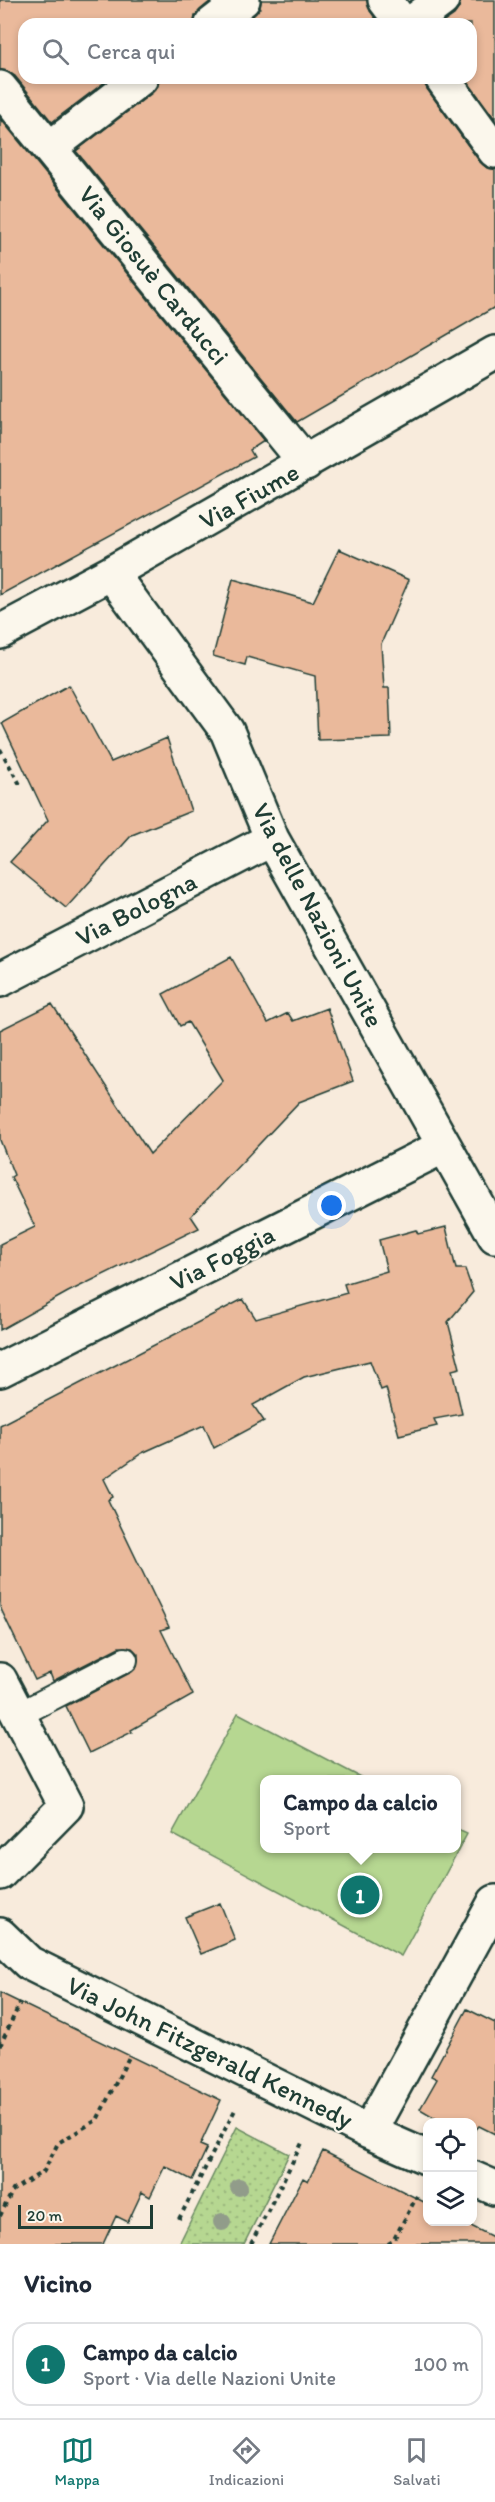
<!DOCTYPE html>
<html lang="it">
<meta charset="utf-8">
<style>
body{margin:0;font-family:Itim,sans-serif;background:#f2f2f3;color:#1f2937}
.controls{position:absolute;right:18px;bottom:18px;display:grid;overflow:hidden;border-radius:12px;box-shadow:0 3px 9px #0003}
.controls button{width:54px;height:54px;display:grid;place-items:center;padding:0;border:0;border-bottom:2px solid #e0e1e3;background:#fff;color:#1f2937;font:30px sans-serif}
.scale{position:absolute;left:18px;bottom:15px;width:135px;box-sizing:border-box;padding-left:6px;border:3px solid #1f3d34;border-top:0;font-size:16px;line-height:21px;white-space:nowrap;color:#1f3d34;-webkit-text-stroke:4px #fbf7ec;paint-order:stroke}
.you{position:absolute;left:332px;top:1206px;width:21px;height:21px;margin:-15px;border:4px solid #fff;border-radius:50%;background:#1a73e8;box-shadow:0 0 0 9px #1a73e833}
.badge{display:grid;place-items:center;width:39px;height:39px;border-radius:50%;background:#0f766e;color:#fff;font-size:20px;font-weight:700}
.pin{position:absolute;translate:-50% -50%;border:3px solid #fff;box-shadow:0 2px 6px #0006}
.popup{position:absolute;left:260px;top:1775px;width:201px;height:78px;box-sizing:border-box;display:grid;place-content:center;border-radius:12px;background:#fff;filter:drop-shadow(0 2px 4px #0005);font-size:20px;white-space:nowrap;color:#747a83}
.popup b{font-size:22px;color:#1f2937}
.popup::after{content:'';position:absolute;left:50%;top:100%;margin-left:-12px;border:12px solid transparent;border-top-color:#fff}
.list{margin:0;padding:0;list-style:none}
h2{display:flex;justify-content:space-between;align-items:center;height:78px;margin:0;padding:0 24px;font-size:26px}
h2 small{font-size:20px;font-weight:400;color:#747a83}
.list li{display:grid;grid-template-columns:39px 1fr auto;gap:18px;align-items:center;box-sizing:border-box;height:84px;margin:0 12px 12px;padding:0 12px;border:2px solid #e0e1e3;border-radius:18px}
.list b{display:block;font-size:22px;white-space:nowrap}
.list p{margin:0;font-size:20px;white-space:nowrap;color:#747a83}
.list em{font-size:20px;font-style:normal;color:#747a83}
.icon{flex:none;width:33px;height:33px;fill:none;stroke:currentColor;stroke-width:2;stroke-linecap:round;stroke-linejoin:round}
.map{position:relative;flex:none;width:495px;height:2244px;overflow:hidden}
.search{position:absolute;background:#fff;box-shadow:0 3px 9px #0003;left:18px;right:18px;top:18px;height:66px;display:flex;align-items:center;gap:15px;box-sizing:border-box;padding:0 21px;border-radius:18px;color:#747a83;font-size:22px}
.sheet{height:174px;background:#fff}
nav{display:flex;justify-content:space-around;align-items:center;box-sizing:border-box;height:84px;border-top:2px solid #e0e1e3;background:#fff;font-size:16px;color:#747a83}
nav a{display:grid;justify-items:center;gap:3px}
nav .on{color:#0f766e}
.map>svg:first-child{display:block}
.grass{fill:#b6d791;stroke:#6a8a62;stroke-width:1.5}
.park{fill:url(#park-dots);stroke:#6a8a62;stroke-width:1.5}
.building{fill:#eab99b;stroke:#1f3d34;stroke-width:1.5}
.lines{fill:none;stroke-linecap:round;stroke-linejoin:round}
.lane-casing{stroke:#1f3d34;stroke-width:28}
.street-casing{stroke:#1f3d34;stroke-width:38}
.path{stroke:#1f3d34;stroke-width:4;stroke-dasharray:4.5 4.5;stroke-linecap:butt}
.lane{stroke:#fbf7ec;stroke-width:24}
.street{stroke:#fbf7ec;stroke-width:33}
.tree{fill:#919c8a}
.labels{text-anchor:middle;stroke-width:4.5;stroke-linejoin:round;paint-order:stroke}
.street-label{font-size:26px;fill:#1f3d34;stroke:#fbf7ec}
</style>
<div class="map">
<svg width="495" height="2244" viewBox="0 0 495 2244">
<defs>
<pattern id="park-dots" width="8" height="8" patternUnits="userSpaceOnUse" patternTransform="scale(1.5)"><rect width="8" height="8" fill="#b6d791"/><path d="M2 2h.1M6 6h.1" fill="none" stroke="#9cb97e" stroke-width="1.8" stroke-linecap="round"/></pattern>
</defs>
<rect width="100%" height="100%" fill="#f8ebdc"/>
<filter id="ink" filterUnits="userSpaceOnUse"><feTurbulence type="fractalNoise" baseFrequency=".0167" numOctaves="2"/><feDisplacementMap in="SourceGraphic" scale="12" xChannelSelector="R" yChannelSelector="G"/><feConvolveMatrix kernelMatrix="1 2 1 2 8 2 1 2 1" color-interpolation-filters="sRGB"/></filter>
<g filter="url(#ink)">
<path class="grass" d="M238 1713 364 1779 264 1780V1848H456V1829L467 1834 401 1956 172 1834Z"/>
<path class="park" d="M237 2127 289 2154 244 2244H179Z"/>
<path class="building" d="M0 0H212L200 10 195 16 194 24H24V78H110L52 122 15 76 7 71 0 70Z
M261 0H367L370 11 380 24H243L255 14 260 8Z
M460 0H495V119L465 78H471V24H441L454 15 459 8Z
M159 78H424L427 89 480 162 487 168 495 169V307L297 422 76 151 152 93 158 86Z
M0 118 264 441 250 450 254 457 0 595Z
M339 549 409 580 381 644 384 688H389L391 738 318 740 315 676 247 657 245 665 213 656 233 579 313 602Z
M69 685 111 762 167 738 191 811 132 835 66 908 10 862 48 820 2 723Z
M231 957 268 1023 288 1013 293 1021 327 1008 353 1081 299 1102 191 1216 199 1228 68 1292 0 1330V1244L35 1227 11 1177 14 1175 0 1140V1030L52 1004 150 1154 223 1080 188 1022 180 1026 163 994Z
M446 1227 456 1269H465L473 1292 448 1322 460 1368 452 1370 462 1414 434 1419 437 1426 399 1435 386 1388 381 1390 370 1361 304 1377 253 1405 264 1421 214 1448 204 1425 142 1453 104 1479 113 1497 108 1500 169 1627 161 1630 193 1695 131 1730 132 1732 89 1753 66 1706 132 1672 137 1667 138 1654 132 1648 119 1647 53 1681 50 1673 35 1680 0 1607V1425L243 1299 256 1319 347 1293 344 1284 387 1271 379 1240 416 1230 418 1234Z
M220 1903 235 1940 201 1954 185 1917Z
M0 1993 221 2100 200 2145 207 2148 192 2180 165 2166 150 2197 142 2192 128 2222 116 2216 103 2244H0Z
M467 2009 495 2023V2134L479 2126 472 2134V2122H442L420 2109 437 2079 431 2076Z
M323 2151 428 2204V2222H463L495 2238V2244H269L303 2178 308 2181Z"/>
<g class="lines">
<defs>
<path id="lane" d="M18 1715 125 1660"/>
<path id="street" d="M385 0 403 24
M212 24 243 0
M410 24 442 0
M442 78 495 151
M0 88 306 463
M51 147 141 78
M111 573 227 731 272 839 495 1236
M0 632 111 573 495 353
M0 980 272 839
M0 1370 444 1146
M0 1680 66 1806 0 1873
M0 1935 29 1963 369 2132 428 2158
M369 2132 495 1902
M472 2178 495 2188"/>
</defs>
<use href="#lane" class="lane-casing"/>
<use href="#street" class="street-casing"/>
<path class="path" d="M0 749 22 788
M0 2046 20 2003
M0 2216 13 2190 44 2171 58 2143 97 2120 129 2057
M179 2219 235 2110
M251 2244 302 2143
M388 2244 393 2241 417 2196"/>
<use href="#lane" class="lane"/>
<use href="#street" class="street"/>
</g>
<g class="tree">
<circle cx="239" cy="2187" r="9"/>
<circle cx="222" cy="2222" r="9"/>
</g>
</g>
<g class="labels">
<g class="street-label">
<text transform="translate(154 275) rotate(51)" y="9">Via Giosuè Carducci</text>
<text transform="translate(249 496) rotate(-29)" y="9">Via Fiume</text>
<text transform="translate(136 909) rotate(-27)" y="9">Via Bologna</text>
<text transform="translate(318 915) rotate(62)" y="9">Via delle Nazioni Unite</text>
<text transform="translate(222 1258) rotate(-27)" y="9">Via Foggia</text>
<text transform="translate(210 2052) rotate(26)" y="9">Via John Fitzgerald Kennedy</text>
</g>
</g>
</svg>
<div class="controls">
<button><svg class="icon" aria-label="locate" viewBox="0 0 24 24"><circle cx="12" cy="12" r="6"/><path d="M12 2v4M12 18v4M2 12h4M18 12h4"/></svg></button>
<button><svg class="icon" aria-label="layers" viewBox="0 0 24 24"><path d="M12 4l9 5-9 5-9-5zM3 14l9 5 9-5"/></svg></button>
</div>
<div class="scale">20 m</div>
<div class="you"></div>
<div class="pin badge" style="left:360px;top:1895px">1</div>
<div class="popup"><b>Campo da calcio</b>Sport</div>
<div class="search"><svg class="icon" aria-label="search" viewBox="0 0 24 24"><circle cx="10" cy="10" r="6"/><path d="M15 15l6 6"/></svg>Cerca qui</div>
</div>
<section class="sheet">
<h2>Vicino<small></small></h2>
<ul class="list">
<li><span class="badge">1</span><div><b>Campo da calcio</b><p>Sport · Via delle Nazioni Unite</p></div><em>100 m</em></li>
</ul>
</section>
<nav>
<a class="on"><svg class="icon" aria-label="map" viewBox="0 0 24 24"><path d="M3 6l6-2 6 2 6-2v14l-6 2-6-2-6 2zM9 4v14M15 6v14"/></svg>Mappa</a>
<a><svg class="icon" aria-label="directions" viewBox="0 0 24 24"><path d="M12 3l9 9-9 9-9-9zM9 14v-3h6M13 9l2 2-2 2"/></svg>Indicazioni</a>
<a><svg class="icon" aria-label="saved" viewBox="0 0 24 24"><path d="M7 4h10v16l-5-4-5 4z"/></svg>Salvati</a>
</nav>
